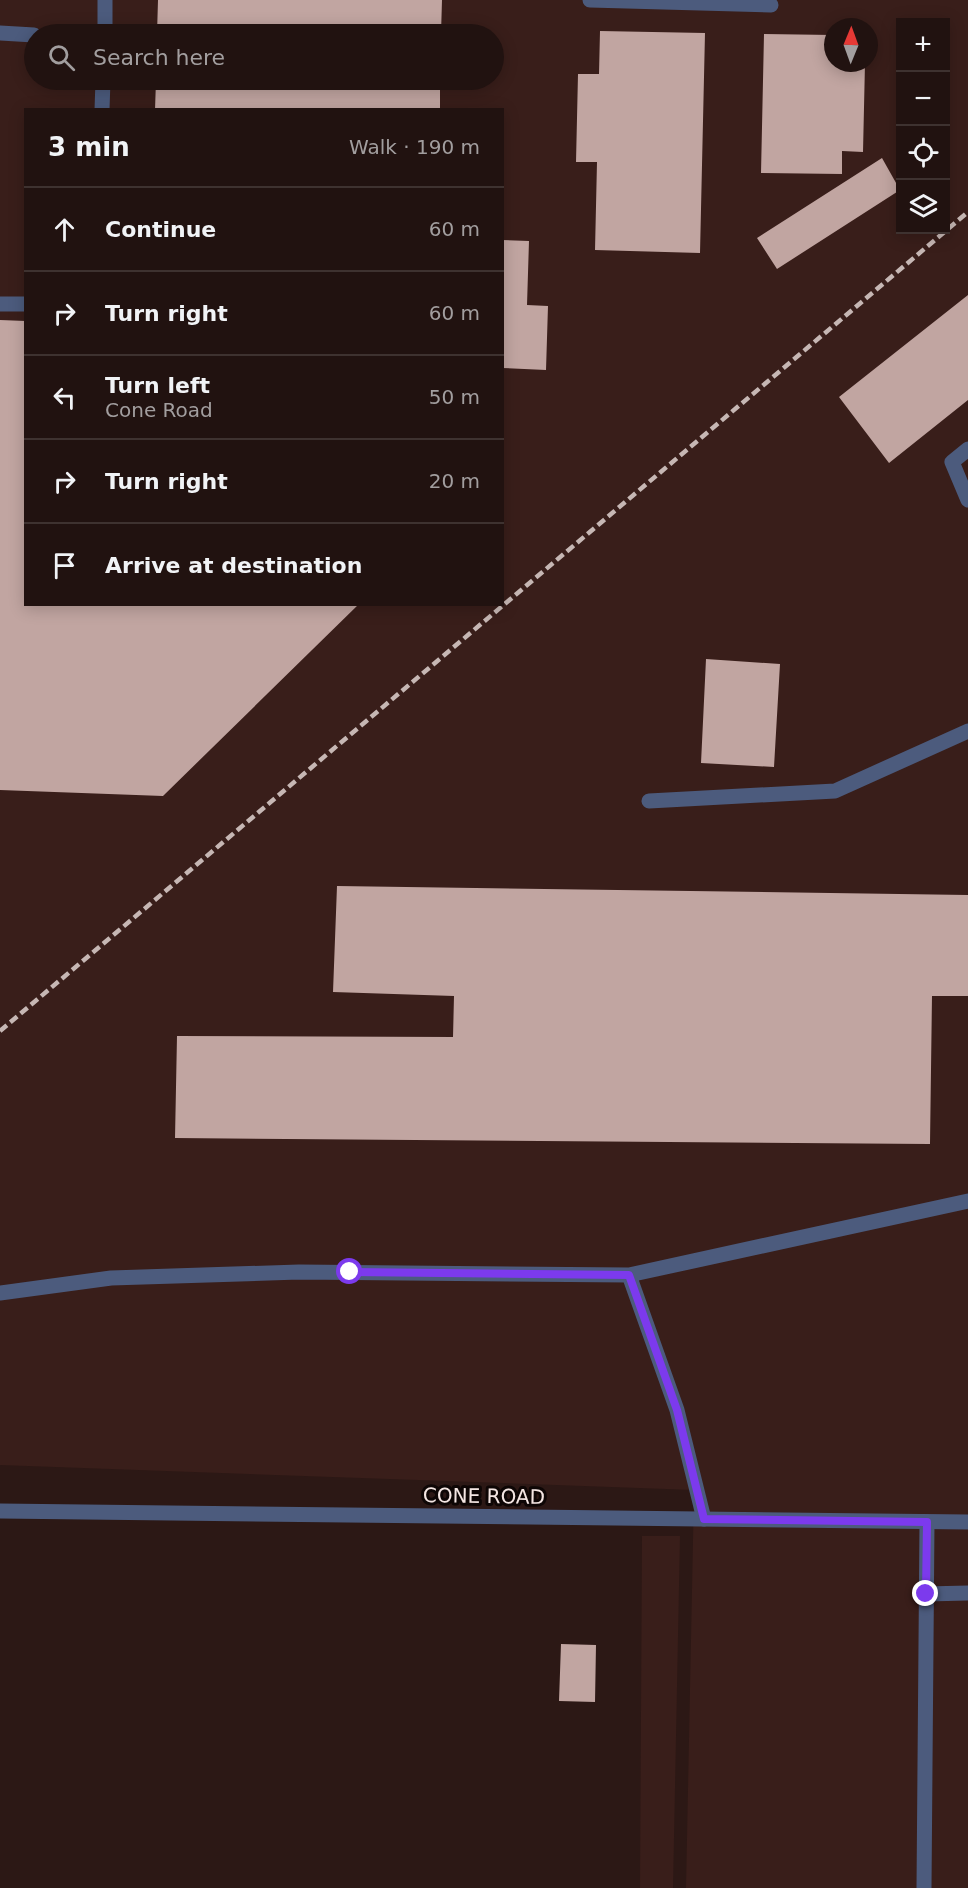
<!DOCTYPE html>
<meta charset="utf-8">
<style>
body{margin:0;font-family:"DejaVu Sans",sans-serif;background:#2d201e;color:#f1f3f6}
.controls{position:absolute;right:18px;top:18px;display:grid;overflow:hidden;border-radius:0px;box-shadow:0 3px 15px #0003}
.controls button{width:54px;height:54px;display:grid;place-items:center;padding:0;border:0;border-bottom:2px solid #3e3230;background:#211210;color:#f1f3f6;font:30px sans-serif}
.compass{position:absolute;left:824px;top:18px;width:54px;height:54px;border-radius:50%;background:#211210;box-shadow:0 3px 15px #0003;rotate:1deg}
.stop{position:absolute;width:18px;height:18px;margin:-14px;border:4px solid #7c3aed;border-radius:50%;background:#fff}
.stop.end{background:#7c3aed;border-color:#fff;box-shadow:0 2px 6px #0008}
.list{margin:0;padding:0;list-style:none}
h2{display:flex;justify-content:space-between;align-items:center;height:78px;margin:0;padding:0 24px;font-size:26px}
h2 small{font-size:20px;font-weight:400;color:#a29e9f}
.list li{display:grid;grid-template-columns:39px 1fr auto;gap:18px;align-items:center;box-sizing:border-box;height:84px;padding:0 24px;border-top:2px solid #3e3230}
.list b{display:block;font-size:22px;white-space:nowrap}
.list p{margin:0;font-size:20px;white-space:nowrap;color:#a29e9f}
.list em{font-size:20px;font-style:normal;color:#a29e9f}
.icon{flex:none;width:33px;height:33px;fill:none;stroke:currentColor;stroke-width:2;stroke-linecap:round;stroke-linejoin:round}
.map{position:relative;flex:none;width:968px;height:1888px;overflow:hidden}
.search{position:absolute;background:#211210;box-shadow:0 3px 15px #0003;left:24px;top:24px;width:480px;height:66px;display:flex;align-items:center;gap:15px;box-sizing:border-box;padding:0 21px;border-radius:33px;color:#a29e9f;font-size:22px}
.panel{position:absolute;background:#211210;box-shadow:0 3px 15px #0003;left:24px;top:108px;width:480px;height:498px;border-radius:0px}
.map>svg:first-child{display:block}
.built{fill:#391e1a;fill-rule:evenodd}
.building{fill:#c1a5a1}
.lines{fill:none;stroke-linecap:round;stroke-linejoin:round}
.service{stroke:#4c5b7d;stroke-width:15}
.minor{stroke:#4c5b7d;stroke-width:15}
.rail{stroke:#c6b7b4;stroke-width:4.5;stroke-dasharray:9 4.5;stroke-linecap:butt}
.route{stroke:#7c3aed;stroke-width:8}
.labels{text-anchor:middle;stroke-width:6;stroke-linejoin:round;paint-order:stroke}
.street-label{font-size:20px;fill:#f4e6e3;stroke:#0e0605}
</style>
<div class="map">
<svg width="968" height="1888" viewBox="0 0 968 1888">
<rect width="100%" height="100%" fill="#2c1815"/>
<path class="built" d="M0 0H968V1888H686L694 1490 0 1465ZM900 22H946V230H900ZM833 27H869V63H833ZM34 34H494V80H34ZM26 110H502V604H26Z
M642 1536H680L673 1888H640Z"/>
<path class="building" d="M158 0H442L441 34H157Z
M600 31 705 33 700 253 595 250 597 162H576L578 74H599Z
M764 34 833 35V63H865L863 152 842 151V174L761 173Z
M156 80H440V110H155Z
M882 158 900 190 777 269 757 238Z
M502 240 529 241 527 305 548 306 546 370 502 368Z
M968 295V400L889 463 839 397Z
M0 320 26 321V604H359L163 796 0 790Z
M706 659 780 664 774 767 701 763Z
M337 886 968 895V996H932L930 1144 175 1138 177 1036 453 1037 454 996 333 992Z
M561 1644 596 1645 595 1702 559 1701Z"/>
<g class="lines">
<path class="service" d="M590 0 771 5
M0 33 34 35
M105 34V0
M102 110 103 80
M0 304H26
M968 449 952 462 968 500
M649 801 835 791 968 731
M0 1293 111 1278 299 1272 629 1275
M704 1519 677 1410 629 1275 968 1201
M926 1594 968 1593
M924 1888 927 1522"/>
<path class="minor" d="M0 1511 968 1522"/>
<path class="rail" d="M0 1031 968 212"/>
</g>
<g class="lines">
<path class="route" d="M350 1272 629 1275 677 1410 704 1519 927 1522 926 1594"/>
</g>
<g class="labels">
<g class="street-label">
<text transform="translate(484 1496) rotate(1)" y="7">CONE ROAD</text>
</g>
</g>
</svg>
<div class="controls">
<button>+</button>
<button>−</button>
<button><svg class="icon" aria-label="locate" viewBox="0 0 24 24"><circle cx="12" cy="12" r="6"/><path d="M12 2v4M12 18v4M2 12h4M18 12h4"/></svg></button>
<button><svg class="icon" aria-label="layers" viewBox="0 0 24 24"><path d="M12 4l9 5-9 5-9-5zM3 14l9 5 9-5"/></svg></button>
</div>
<svg class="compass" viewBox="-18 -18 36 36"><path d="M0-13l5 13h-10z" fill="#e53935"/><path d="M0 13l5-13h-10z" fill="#a29e9f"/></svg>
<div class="stop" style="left:350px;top:1272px"></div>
<div class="stop end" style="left:926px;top:1594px"></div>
<div class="search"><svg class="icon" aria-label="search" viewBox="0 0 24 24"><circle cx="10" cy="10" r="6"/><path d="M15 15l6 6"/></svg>Search here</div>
<section class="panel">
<h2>3 min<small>Walk · 190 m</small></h2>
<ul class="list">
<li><svg class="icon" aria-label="ahead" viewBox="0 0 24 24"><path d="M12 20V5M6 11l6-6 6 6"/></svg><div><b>Continue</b></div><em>60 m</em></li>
<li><svg class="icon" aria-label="right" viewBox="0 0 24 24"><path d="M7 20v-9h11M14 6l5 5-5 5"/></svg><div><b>Turn right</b></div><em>60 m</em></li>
<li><svg class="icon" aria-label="left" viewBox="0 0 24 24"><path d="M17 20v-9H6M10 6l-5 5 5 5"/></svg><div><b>Turn left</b><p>Cone Road</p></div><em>50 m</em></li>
<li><svg class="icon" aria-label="right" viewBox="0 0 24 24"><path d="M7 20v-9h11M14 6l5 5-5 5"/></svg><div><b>Turn right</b></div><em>20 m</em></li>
<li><svg class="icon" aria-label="arrive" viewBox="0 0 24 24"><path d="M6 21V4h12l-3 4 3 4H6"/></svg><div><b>Arrive at destination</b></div></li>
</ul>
</section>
</div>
